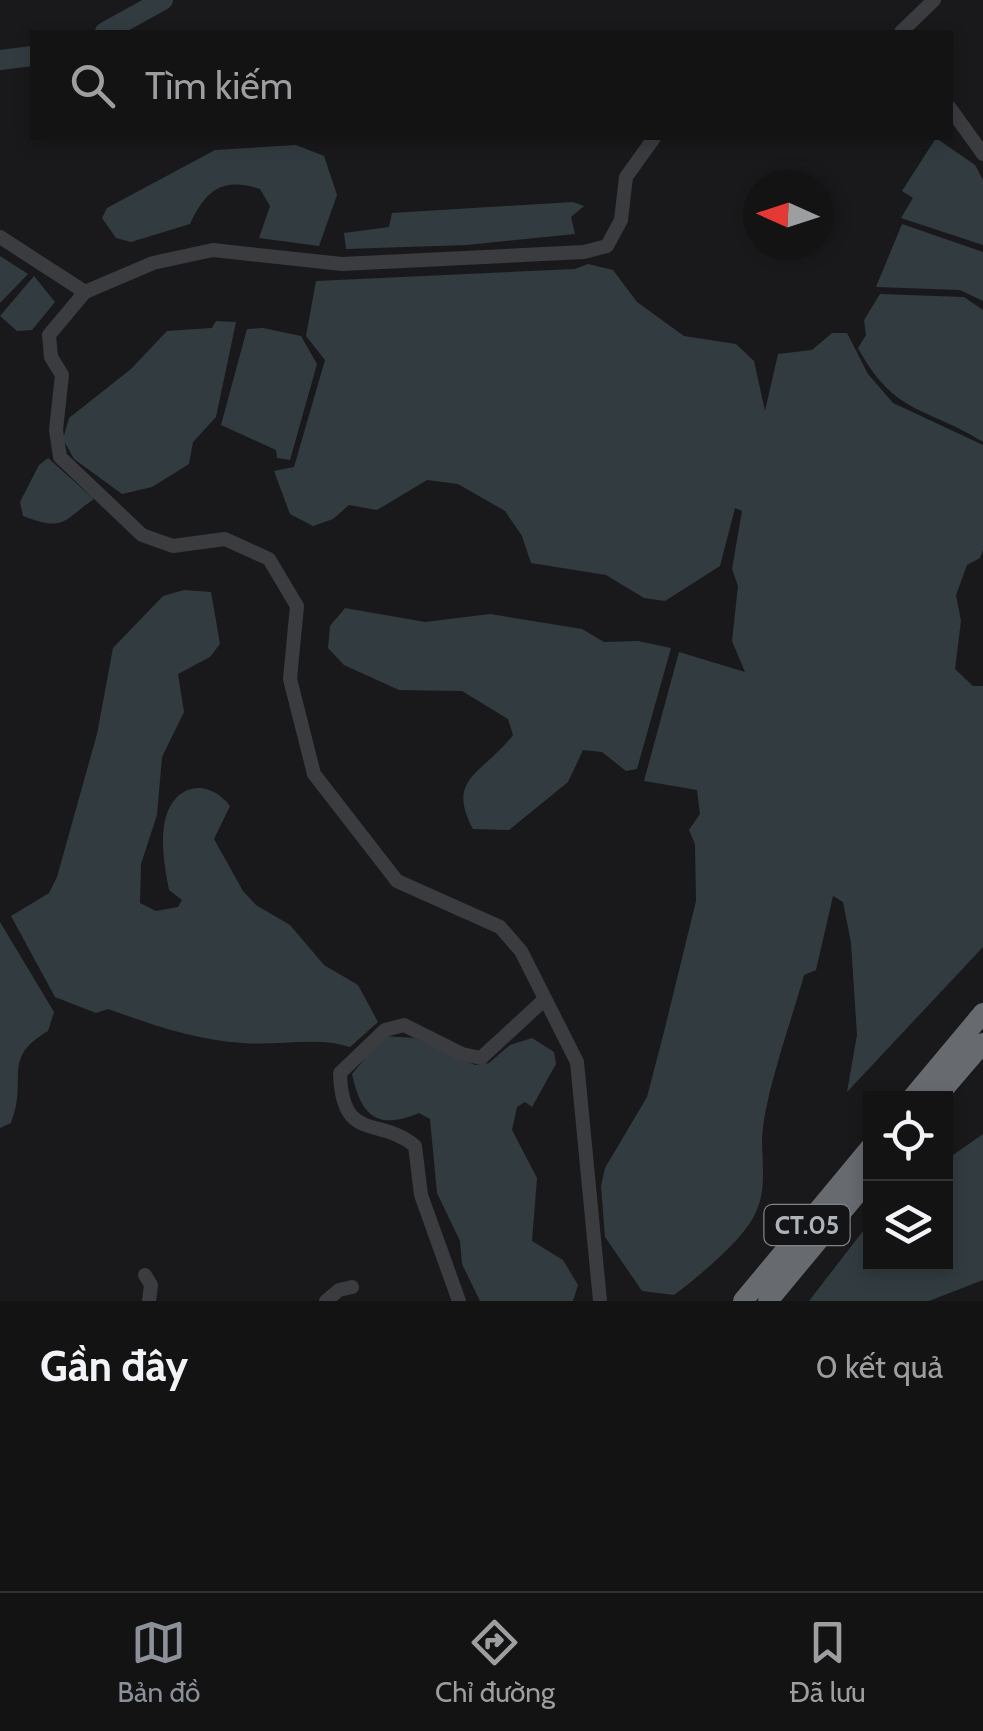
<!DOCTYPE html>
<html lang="vi">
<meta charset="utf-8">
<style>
body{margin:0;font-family:Cabin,sans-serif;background:#1c1c1d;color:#f1f3f6}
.controls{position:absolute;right:30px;bottom:30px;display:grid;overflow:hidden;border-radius:0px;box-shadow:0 5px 15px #0003}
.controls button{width:90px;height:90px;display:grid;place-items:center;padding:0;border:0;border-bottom:2px solid #323234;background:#131314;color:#f1f3f6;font:50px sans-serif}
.compass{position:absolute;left:743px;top:170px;width:90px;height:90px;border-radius:50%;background:#131314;box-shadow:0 5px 15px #0003;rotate:273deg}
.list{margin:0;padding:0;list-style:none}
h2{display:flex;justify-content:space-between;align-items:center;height:130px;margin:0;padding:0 40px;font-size:42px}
h2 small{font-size:32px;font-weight:400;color:#9d9ea0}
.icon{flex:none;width:55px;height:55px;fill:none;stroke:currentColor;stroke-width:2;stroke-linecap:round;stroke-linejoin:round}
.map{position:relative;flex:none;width:983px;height:1301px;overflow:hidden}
.search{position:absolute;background:#131314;box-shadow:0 5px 15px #0003;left:30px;right:30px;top:30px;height:110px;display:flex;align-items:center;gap:25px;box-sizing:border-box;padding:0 35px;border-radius:0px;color:#9d9ea0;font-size:38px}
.sheet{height:290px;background:#131314}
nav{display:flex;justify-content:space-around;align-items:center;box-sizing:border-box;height:140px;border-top:2px solid #323234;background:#131314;font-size:28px;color:#9d9ea0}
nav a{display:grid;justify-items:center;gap:5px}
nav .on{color:#8c9099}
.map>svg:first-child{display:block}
.water{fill:#323c40}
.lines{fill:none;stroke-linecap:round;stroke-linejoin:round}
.river{stroke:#323c40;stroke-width:20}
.minor{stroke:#3a3c40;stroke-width:14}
.highway{stroke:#676b70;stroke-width:20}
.labels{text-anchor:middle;stroke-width:10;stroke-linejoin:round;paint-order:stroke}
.shield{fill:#141416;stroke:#7f8388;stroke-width:2.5}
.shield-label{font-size:25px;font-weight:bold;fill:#adb3b9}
</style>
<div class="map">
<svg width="983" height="1301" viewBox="0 0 983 1301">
<rect width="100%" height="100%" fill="#19191b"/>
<path class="water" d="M936 138 975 165 983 180V245L901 218 913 198 902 191Z
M296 145 324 156 337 195 319 246 259 238 270 206 260 189C222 177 206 190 190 224L131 242 116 238 102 218 107 208 215 150Z
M573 202 584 206 571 217 575 234 467 245 346 249 344 233 389 227 392 213Z
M902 224 983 252V301L960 290 876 287Z
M0 256 28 274 0 303Z
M588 264 613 270 637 302 684 336 736 344 754 361 765 411 778 354 812 350 832 333H847L868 374 893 403 983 445V550L980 558 967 565 956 595 961 621 955 669 973 686H983V947L847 1092 857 1035 851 943 843 902 833 896 816 970 804 975C792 1019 764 1096 762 1139 762 1164 767 1190 755 1214 743 1240 697 1278 674 1295L642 1291 605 1237 601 1186 605 1168 647 1097 664 1032 696 901 695 844 689 830 700 814 697 790 644 781 679 652 745 672 732 641 738 586 732 569 742 511 735 508 720 566 665 601 644 598 606 575 531 563 522 536 505 511 458 484 427 480 377 510 349 505 333 519 313 526 290 514 274 471 294 467 325 360 306 336 316 281 575 269Z
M34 276 55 302 32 330 17 331 0 316Z
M880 294 964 297 983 310V442C926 406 895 416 858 348L866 335 864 320Z
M216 321 236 322 216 417 193 442 189 464 152 487 122 494 74 459 63 439 69 418 131 369 167 331 212 328Z
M263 328 301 336 317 364 290 460 277 458 276 450 221 425 247 329Z
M48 458 94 499C62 521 65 532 23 516L20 502 39 465Z
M184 590 211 592 220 644 210 657 178 674 184 712 162 757 157 815 141 864 140 903 156 911 178 907 182 900 169 890C165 869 161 847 164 826 170 786 205 775 230 806L214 839 243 891 256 905 290 925 324 965 358 985 378 1022 350 1047C317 1036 278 1046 243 1043 195 1040 153 1025 108 1009L96 1013 55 997 11 916 49 893 57 877 97 734 113 648 163 596Z
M345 608 425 622 490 614 582 629 604 642 638 641 671 648 637 769 626 771 602 752 583 750 568 782 509 830 473 829C445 778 484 773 513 735L508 719 462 691 399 690 344 665 328 648 330 626Z
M0 922 54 1012 48 1031C0 1059 29 1078 11 1123L0 1128Z
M384 1036 414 1038 475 1065 489 1063 510 1045 532 1038 554 1052 556 1064 532 1107 525 1102 517 1107 512 1130 537 1178 532 1241 563 1260 578 1285 573 1301H480L462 1264 460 1241 437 1193 430 1119 419 1113C376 1131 361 1115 352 1074Z
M983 1134V1280L929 1301H809L870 1222V1264H946V1160Z"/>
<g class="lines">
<path class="river" d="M105 32 163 0
M0 60 32 56"/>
<path class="minor" d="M901 32 934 0
M950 108 983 154
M0 237 85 292
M145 1275 151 1285 149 1301
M326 1301 339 1290 352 1287
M459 1301 421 1195 415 1146C380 1116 342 1144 340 1073L385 1030 404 1025 462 1054 481 1058 545 999
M600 1301 577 1062 521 951 500 927 397 881 314 774 290 679 297 606 269 559 225 539 173 546 142 535 60 457 56 430 62 375 51 357 49 335 85 292 153 263 213 250 342 264 584 252 607 246 621 220 626 177 654 138"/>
<path class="highway" d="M912 1098 983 1013
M936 1098 983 1043
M743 1301 870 1148
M768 1301 870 1178"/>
</g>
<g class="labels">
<rect class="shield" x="764.5" y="1205" width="85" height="40" rx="8"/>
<g class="shield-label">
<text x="807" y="1234">CT.05</text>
</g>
</g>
</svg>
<div class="controls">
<button><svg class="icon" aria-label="locate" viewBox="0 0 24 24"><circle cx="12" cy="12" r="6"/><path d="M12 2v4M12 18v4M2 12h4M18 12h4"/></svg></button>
<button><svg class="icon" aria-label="layers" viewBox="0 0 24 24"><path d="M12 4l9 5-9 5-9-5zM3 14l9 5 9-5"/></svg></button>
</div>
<svg class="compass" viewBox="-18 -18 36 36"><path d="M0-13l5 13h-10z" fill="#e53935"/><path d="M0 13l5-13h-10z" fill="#9d9ea0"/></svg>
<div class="search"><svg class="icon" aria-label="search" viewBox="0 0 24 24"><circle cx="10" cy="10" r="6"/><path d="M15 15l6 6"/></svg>Tìm kiếm</div>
</div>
<section class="sheet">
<h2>Gần đây<small>0 kết quả</small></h2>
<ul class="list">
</ul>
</section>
<nav>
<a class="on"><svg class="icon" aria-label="map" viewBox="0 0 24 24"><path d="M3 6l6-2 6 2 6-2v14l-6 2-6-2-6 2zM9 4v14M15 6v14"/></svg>Bản đồ</a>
<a><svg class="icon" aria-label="directions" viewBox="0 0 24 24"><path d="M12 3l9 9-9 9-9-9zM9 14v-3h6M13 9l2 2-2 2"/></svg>Chỉ đường</a>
<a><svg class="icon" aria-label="saved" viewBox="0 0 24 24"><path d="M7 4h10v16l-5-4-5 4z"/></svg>Đã lưu</a>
</nav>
